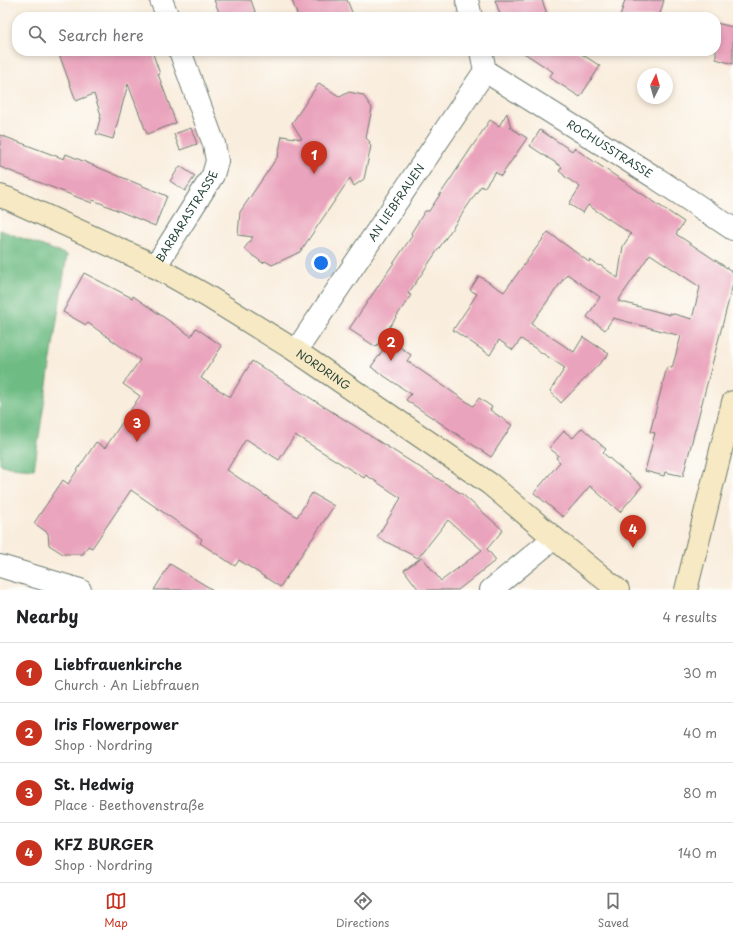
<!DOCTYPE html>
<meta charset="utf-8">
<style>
body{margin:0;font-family:"Playpen Sans",sans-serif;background:#f6f6f6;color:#202124}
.compass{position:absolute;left:637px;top:68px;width:36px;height:36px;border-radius:50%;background:#fff;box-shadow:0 2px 6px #0003;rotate:5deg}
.you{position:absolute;left:321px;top:263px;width:14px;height:14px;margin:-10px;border:3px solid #fff;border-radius:50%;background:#1a73e8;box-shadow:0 0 0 6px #1a73e833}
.badge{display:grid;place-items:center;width:26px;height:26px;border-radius:50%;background:#c8321e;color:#fff;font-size:13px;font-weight:700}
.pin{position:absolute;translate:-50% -33px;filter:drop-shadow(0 1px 2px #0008)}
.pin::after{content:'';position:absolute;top:21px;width:14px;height:12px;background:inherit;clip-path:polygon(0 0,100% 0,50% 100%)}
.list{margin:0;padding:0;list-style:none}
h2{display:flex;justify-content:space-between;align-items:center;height:52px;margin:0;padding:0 16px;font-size:17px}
h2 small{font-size:13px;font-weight:400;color:#757577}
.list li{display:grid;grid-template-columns:26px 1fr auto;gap:12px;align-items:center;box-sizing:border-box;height:60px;padding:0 16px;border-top:1px solid #e0e0e0}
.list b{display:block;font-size:15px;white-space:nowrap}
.list p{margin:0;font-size:13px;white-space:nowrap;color:#757577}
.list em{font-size:13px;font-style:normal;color:#757577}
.icon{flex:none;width:22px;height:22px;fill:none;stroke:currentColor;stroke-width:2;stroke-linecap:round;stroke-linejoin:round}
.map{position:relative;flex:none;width:733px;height:590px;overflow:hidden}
.search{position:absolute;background:#fff;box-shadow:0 2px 6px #0003;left:12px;right:12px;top:12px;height:44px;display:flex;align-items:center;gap:10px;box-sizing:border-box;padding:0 14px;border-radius:16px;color:#757577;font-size:15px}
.sheet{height:292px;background:#fff}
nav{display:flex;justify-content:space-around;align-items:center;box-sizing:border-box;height:56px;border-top:1px solid #e0e0e0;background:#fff;font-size:11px;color:#757577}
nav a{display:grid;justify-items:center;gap:2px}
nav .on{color:#c8321e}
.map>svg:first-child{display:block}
.forest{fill:#6ebc84;stroke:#467c5c}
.building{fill:#eaa3bc;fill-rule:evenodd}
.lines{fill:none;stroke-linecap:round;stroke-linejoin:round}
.street-casing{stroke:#6b7b6f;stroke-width:24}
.secondary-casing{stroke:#6b7b6f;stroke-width:24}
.street{stroke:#fff;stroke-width:22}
.secondary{stroke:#f7e9c3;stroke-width:22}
.labels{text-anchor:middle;stroke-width:3;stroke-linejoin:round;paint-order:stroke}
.street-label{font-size:11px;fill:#1f3d34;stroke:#fdfcf7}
</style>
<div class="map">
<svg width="733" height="590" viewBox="0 0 733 590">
<rect width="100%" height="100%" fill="#fdfcf7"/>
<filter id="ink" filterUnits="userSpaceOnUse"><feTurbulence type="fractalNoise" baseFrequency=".025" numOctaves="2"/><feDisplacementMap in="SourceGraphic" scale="8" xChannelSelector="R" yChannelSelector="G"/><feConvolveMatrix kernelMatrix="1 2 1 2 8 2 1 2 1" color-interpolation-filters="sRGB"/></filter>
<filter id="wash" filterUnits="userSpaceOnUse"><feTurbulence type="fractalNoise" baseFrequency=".012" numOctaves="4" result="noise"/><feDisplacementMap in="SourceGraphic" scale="16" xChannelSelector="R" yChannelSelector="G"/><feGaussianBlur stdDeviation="0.9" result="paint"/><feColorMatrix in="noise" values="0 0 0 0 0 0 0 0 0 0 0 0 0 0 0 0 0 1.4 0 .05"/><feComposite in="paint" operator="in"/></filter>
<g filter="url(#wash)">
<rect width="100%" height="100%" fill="#f9eddd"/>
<path class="forest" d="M0 230 67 255 34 469 9 467 0 464Z"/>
<g id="blocks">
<path class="building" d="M214 0H251L257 17H221Z
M292 0H347L354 17H298Z
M495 0H542L547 14 538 17H501Z
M625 0H664L659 17H620Z
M716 23 733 27V64L716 59Z
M58 51H152L160 74H158L176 123 147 134 128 84 113 139 96 134 101 115 94 94 76 101Z
M521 51H577L600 66 580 97 549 77 553 72Z
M319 83 340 97 349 92 363 95 372 108 366 138 370 142 369 144 371 146 364 179 354 186 350 178 300 252 272 265 265 261 263 263 244 249 253 237 238 235 240 212 278 156 282 136 302 139 292 123Z
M507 113 511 128 527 138 501 176 495 172 484 188 481 186 408 294 411 295 376 347 349 329 412 236 411 233 425 211H429L490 120 499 126Z
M191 128 197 144 180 150 174 134Z
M540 130 572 151 574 148 684 222 676 234 733 272V284L683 476 665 472 664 476 645 471 655 433 650 432 667 367 672 368 681 336 613 318 605 330 587 317 600 297 567 274 531 324 574 352 583 337 609 354 561 403 550 391 565 368 521 339 513 350 499 340 490 355 453 330 477 294 470 290 479 276 504 292 548 232 589 262 590 260 599 266 600 265 618 278 623 246 631 234 588 205 583 213 569 204 580 187 564 176V175L559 171 562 167 530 146ZM650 254 700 287 692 319 670 313V315L618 301Z
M0 135 64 159 66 154 167 196 155 226 93 200 92 203 0 167Z
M180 166 195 176 185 191 170 181Z
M84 273 132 298 133 296 191 336 196 328 222 346 201 378 230 397 252 361 462 494 503 530 487 549 496 560 458 590H419L404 570 422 557 441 581 482 550 448 520 418 558 377 537 401 498 366 475 364 478 295 435 279 460 246 439 227 470 297 517 312 493 334 506 280 587 239 560 235 566 200 543 202 539 131 490 92 548 88 546 83 554H63L49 545 48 533 34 523 63 480 68 484 96 442 105 448 140 396 123 384 140 360 88 323 86 325 63 312Z
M390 340 411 355 407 361 473 406 479 398 492 407 490 410 512 425 491 457 406 400 411 394 371 367Z
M582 428 606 449 603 453 642 486 620 512 590 486 563 517 534 493 560 462 556 458 558 455 549 448 564 431 573 438Z
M170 564 213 590H154Z"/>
</g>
</g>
<g filter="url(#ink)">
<use href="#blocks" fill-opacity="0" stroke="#6b7b6f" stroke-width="1"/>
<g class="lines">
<defs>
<g id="street">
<path d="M161 0 168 17"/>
<path d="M467 0 471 17"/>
<path id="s1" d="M485 71 656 178 733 229"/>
<path id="s2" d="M155 267 213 175 217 161 214 144 180 51"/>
<path id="s3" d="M296 351 485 71 481 51"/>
<path d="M0 566 80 590"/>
<path d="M491 590 554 538"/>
</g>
<g id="secondary">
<path id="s4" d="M0 196 9 199 145 261 207 296 296 351 490 484 554 538 618 590"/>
<path d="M686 590 733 402"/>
</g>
</defs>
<use href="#street" class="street-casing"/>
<use href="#secondary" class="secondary-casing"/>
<use href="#street" class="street"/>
<use href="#secondary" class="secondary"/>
</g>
</g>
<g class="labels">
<g class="street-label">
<text dy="4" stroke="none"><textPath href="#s1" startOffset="147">ROCHUSSTRASSE</textPath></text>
<text dy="4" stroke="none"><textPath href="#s3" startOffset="179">AN LIEBFRAUEN</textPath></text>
<text dy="4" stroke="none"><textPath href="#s2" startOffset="60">BARBARASTRASSE</textPath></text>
<text dy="4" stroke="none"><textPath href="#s4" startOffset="368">NORDRING</textPath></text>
</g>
</g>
</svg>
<svg class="compass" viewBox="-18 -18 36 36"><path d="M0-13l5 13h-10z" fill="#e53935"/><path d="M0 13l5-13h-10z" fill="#757577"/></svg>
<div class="you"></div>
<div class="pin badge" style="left:314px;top:174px">1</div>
<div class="pin badge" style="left:391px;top:361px">2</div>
<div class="pin badge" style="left:137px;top:442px">3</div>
<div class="pin badge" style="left:633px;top:548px">4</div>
<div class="search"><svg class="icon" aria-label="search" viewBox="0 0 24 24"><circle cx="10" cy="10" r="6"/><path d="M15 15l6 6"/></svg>Search here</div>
</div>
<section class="sheet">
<h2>Nearby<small>4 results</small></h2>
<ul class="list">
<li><span class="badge">1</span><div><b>Liebfrauenkirche</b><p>Church · An Liebfrauen</p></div><em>30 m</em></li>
<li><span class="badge">2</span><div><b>Iris Flowerpower</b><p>Shop · Nordring</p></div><em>40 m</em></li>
<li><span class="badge">3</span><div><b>St. Hedwig</b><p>Place · Beethovenstraße</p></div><em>80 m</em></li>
<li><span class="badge">4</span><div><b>KFZ BURGER</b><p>Shop · Nordring</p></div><em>140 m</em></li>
</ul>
</section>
<nav>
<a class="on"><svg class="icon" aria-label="map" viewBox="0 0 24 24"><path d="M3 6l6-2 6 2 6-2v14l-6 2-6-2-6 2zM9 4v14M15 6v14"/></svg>Map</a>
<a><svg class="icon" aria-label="directions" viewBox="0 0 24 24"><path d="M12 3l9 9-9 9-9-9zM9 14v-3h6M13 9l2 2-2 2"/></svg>Directions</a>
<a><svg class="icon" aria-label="saved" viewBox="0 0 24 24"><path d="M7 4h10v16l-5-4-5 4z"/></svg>Saved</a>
</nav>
